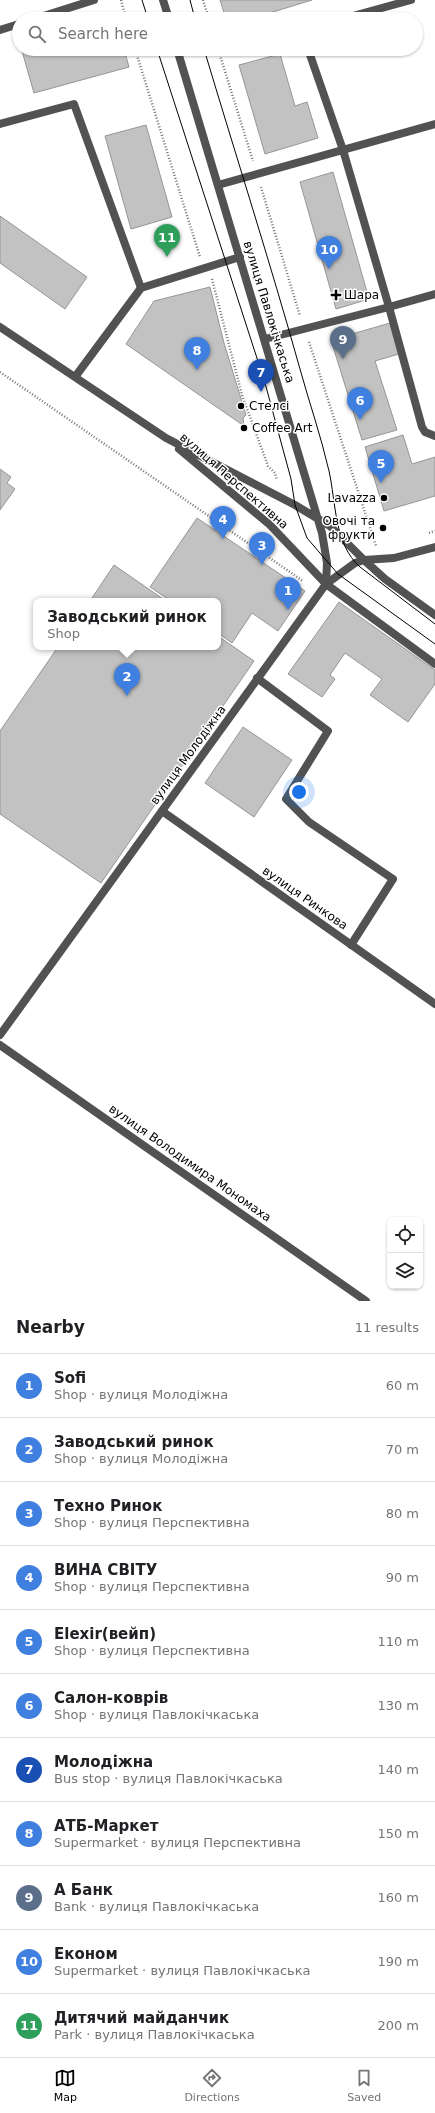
<!DOCTYPE html>
<meta charset="utf-8">
<style>
body{margin:0;font-family:"DejaVu Sans",sans-serif;background:#f2f2f2;color:#202124}
.controls{position:absolute;right:12px;bottom:12px;display:grid;overflow:hidden;border-radius:8px;box-shadow:0 1px 3px #0004}
.controls button{width:36px;height:36px;display:grid;place-items:center;padding:0;border:0;border-bottom:1px solid #e0e0e0;background:#fff;color:#202124;font:20px sans-serif}
.you{position:absolute;left:299px;top:792px;width:14px;height:14px;margin:-10px;border:3px solid #fff;border-radius:50%;background:#1a73e8;box-shadow:0 0 0 6px #1a73e833}
.badge{display:grid;place-items:center;width:26px;height:26px;border-radius:50%;background:#000;color:#fff;font-size:13px;font-weight:700}
.pin{position:absolute;translate:-50% -33px;filter:drop-shadow(0 1px 2px #0008)}
.pin::after{content:'';position:absolute;top:21px;width:14px;height:12px;background:inherit;clip-path:polygon(0 0,100% 0,50% 100%)}
.popup{position:absolute;left:33px;top:598px;width:188px;height:52px;box-sizing:border-box;display:grid;place-content:center;border-radius:8px;background:#fff;filter:drop-shadow(0 1px 3px #0005);font-size:13px;white-space:nowrap;color:#757577}
.popup b{font-size:15px;color:#202124}
.popup::after{content:'';position:absolute;left:50%;top:100%;margin-left:-8px;border:8px solid transparent;border-top-color:#fff}
.list{margin:0;padding:0;list-style:none}
h2{display:flex;justify-content:space-between;align-items:center;height:52px;margin:0;padding:0 16px;font-size:17px}
h2 small{font-size:13px;font-weight:400;color:#757577}
.list li{display:grid;grid-template-columns:26px 1fr auto;gap:12px;align-items:center;box-sizing:border-box;height:64px;padding:0 16px;border-top:1px solid #e0e0e0}
.list b{display:block;font-size:15px;white-space:nowrap}
.list p{margin:0;font-size:13px;white-space:nowrap;color:#757577}
.list em{font-size:13px;font-style:normal;color:#757577}
.icon{flex:none;width:22px;height:22px;fill:none;stroke:currentColor;stroke-width:2;stroke-linecap:round;stroke-linejoin:round}
.map{position:relative;flex:none;width:435px;height:1301px;overflow:hidden}
.search{position:absolute;background:#fff;box-shadow:0 1px 3px #0004;left:12px;right:12px;top:12px;height:44px;display:flex;align-items:center;gap:10px;box-sizing:border-box;padding:0 14px;border-radius:22px;color:#757577;font-size:15px}
.sheet{height:756px;background:#fff}
nav{display:flex;justify-content:space-around;align-items:center;box-sizing:border-box;height:56px;border-top:1px solid #e0e0e0;background:#fff;font-size:11px;color:#757577}
nav a{display:grid;justify-items:center;gap:2px}
nav .on{color:#000}
.map>svg:first-child{display:block}
.building{fill:#c2c2c2;stroke:#969696}
.lines{fill:none;stroke-linecap:round;stroke-linejoin:round}
.path{stroke:#747474;stroke-width:2.5;stroke-dasharray:1 2;stroke-linecap:butt}
.service{stroke:#525252;stroke-width:8}
.minor{stroke:#525252;stroke-width:8}
.tertiary{stroke:#525252;stroke-width:8}
.tram{stroke:#000;stroke-width:1}
.poi-dot{fill:#000;stroke:#fff;stroke-width:1.5}
.labels{text-anchor:middle;stroke-width:3;stroke-linejoin:round;paint-order:stroke}
.poi-label{font-size:12px;fill:#000;stroke:#fff;text-anchor:start}
.street-label{font-size:12px;fill:#000;stroke:#fff}
</style>
<div class="map">
<svg width="435" height="1301" viewBox="0 0 435 1301">
<rect width="100%" height="100%" fill="#fff"/>
<path class="building" d="M220 0H312L260 16 261 19H226Z
M29 49H124L129 67 34 93 22 51Z
M280 54 295 106 307 102 318 138 265 154 239 65Z
M146 125 172 217 131 229 105 136Z
M333 172 369 299 336 309 300 182Z
M0 216 87 277 65 309 0 263Z
M210 287 224 343 246 415 243 418 244 426 126 344 154 301Z
M390 323 399 354 375 361 397 430 362 440 331 340Z
M403 435 412 464 435 457V496L384 511 365 447Z
M0 469 11 477 7 483 15 489 0 510Z
M197 518 305 591 278 631 252 613 232 643 218 633V601H171L150 587Z
M114 565 166 601H90Z
M339 602 435 670V684L408 722 370 695 382 679 345 653 330 675 335 679 322 697 288 674Z
M218 636 254 661 101 883 0 814V731L58 647H218Z
M243 727 292 760 254 817 205 783Z"/>
<g class="lines">
<path class="path" d="M121 0 126 19
M203 0 209 19
M135 49 200 257
M218 49 253 161
M261 187 300 316
M212 279 242 395 268 466 275 473 277 480
M309 342 376 546
M0 372 303 581
M429 533 435 531"/>
<path class="service" d="M342 19 411 0
M308 49 343 150 389 307 435 294
M218 185 435 124
M265 339 389 307 422 427 425 432 435 436
M257 678 328 731 286 799 309 822 393 879 351 945"/>
<path class="minor" d="M34 19 94 0
M0 30 19 24
M0 124 74 104 141 288
M326 584 355 563 364 560 394 558 435 547
M162 811 435 1004"/>
<path class="tertiary" d="M163 0 169 19
M0 327 166 438 295 505 330 526 364 560 385 579 435 615
M75 377 141 288 240 257
M179 449 270 525 326 584 435 664
M0 1035 326 584 327 563 322 533 177 49
M0 1045 366 1301"/>
<path class="tram" d="M142 0 148 19
M190 0 195 19
M157 49 265 383 291 479 295 505 307 538 338 574 435 644
M204 49C236 156 270 262 300 369 309 402 321 436 329 471 336 502 334 544 360 567L435 624"/>
</g>
<g class="poi-dot">
<path d="M334 289h4v4h4v4h-4v4h-4v-4h-4v-4h4z"/>
<circle cx="241" cy="406" r="4"/>
<circle cx="244" cy="428" r="4"/>
<circle cx="384" cy="498" r="4"/>
<circle cx="383" cy="528" r="4"/>
</g>
<g class="labels">
<g class="poi-label">
<text x="344" y="299">Шара</text>
<text x="249" y="410">Стелсі</text>
<text x="252" y="432">Coffee Art</text>
<text x="376" y="502" text-anchor="end">Lavazza</text>
<text x="375" y="525" text-anchor="end">Овочі та<tspan x="375" dy="14">фрукти</tspan></text>
</g>
<g class="street-label">
<text transform="translate(269 312) rotate(73)" y="4">вулиця Павлокічкаська</text>
<text transform="translate(234 481) rotate(41)" y="4">вулиця Перспективна</text>
<text transform="translate(188 755) rotate(-54)" y="4">вулиця Молодіжна</text>
<text transform="translate(305 898) rotate(35)" y="4">вулиця Ринкова</text>
<text transform="translate(190 1163) rotate(35)" y="4">вулиця Володимира Мономаха</text>
</g>
</g>
</svg>
<div class="controls">
<button><svg class="icon" aria-label="locate" viewBox="0 0 24 24"><circle cx="12" cy="12" r="6"/><path d="M12 2v4M12 18v4M2 12h4M18 12h4"/></svg></button>
<button><svg class="icon" aria-label="layers" viewBox="0 0 24 24"><path d="M12 4l9 5-9 5-9-5zM3 14l9 5 9-5"/></svg></button>
</div>
<div class="you"></div>
<div class="pin badge" style="left:288px;top:610px;background:#3f7fe0">1</div>
<div class="pin badge" style="left:127px;top:696px;background:#3f7fe0">2</div>
<div class="popup"><b>Заводський ринок</b>Shop</div>
<div class="pin badge" style="left:262px;top:565px;background:#3f7fe0">3</div>
<div class="pin badge" style="left:223px;top:539px;background:#3f7fe0">4</div>
<div class="pin badge" style="left:381px;top:483px;background:#3f7fe0">5</div>
<div class="pin badge" style="left:360px;top:420px;background:#3f7fe0">6</div>
<div class="pin badge" style="left:261px;top:392px;background:#1a4fb4">7</div>
<div class="pin badge" style="left:197px;top:370px;background:#3f7fe0">8</div>
<div class="pin badge" style="left:343px;top:359px;background:#5c6f8a">9</div>
<div class="pin badge" style="left:329px;top:269px;background:#3f7fe0">10</div>
<div class="pin badge" style="left:167px;top:257px;background:#2e9e5b">11</div>
<div class="search"><svg class="icon" aria-label="search" viewBox="0 0 24 24"><circle cx="10" cy="10" r="6"/><path d="M15 15l6 6"/></svg>Search here</div>
</div>
<section class="sheet">
<h2>Nearby<small>11 results</small></h2>
<ul class="list">
<li><span class="badge" style="background:#3f7fe0">1</span><div><b>Sofi</b><p>Shop · вулиця Молодіжна</p></div><em>60 m</em></li>
<li><span class="badge" style="background:#3f7fe0">2</span><div><b>Заводський ринок</b><p>Shop · вулиця Молодіжна</p></div><em>70 m</em></li>
<li><span class="badge" style="background:#3f7fe0">3</span><div><b>Техно Ринок</b><p>Shop · вулиця Перспективна</p></div><em>80 m</em></li>
<li><span class="badge" style="background:#3f7fe0">4</span><div><b>ВИНА СВІТУ</b><p>Shop · вулиця Перспективна</p></div><em>90 m</em></li>
<li><span class="badge" style="background:#3f7fe0">5</span><div><b>Elexir(вейп)</b><p>Shop · вулиця Перспективна</p></div><em>110 m</em></li>
<li><span class="badge" style="background:#3f7fe0">6</span><div><b>Салон-коврів</b><p>Shop · вулиця Павлокічкаська</p></div><em>130 m</em></li>
<li><span class="badge" style="background:#1a4fb4">7</span><div><b>Молодіжна</b><p>Bus stop · вулиця Павлокічкаська</p></div><em>140 m</em></li>
<li><span class="badge" style="background:#3f7fe0">8</span><div><b>АТБ-Маркет</b><p>Supermarket · вулиця Перспективна</p></div><em>150 m</em></li>
<li><span class="badge" style="background:#5c6f8a">9</span><div><b>А Банк</b><p>Bank · вулиця Павлокічкаська</p></div><em>160 m</em></li>
<li><span class="badge" style="background:#3f7fe0">10</span><div><b>Економ</b><p>Supermarket · вулиця Павлокічкаська</p></div><em>190 m</em></li>
<li><span class="badge" style="background:#2e9e5b">11</span><div><b>Дитячий майданчик</b><p>Park · вулиця Павлокічкаська</p></div><em>200 m</em></li>
</ul>
</section>
<nav>
<a class="on"><svg class="icon" aria-label="map" viewBox="0 0 24 24"><path d="M3 6l6-2 6 2 6-2v14l-6 2-6-2-6 2zM9 4v14M15 6v14"/></svg>Map</a>
<a><svg class="icon" aria-label="directions" viewBox="0 0 24 24"><path d="M12 3l9 9-9 9-9-9zM9 14v-3h6M13 9l2 2-2 2"/></svg>Directions</a>
<a><svg class="icon" aria-label="saved" viewBox="0 0 24 24"><path d="M7 4h10v16l-5-4-5 4z"/></svg>Saved</a>
</nav>
